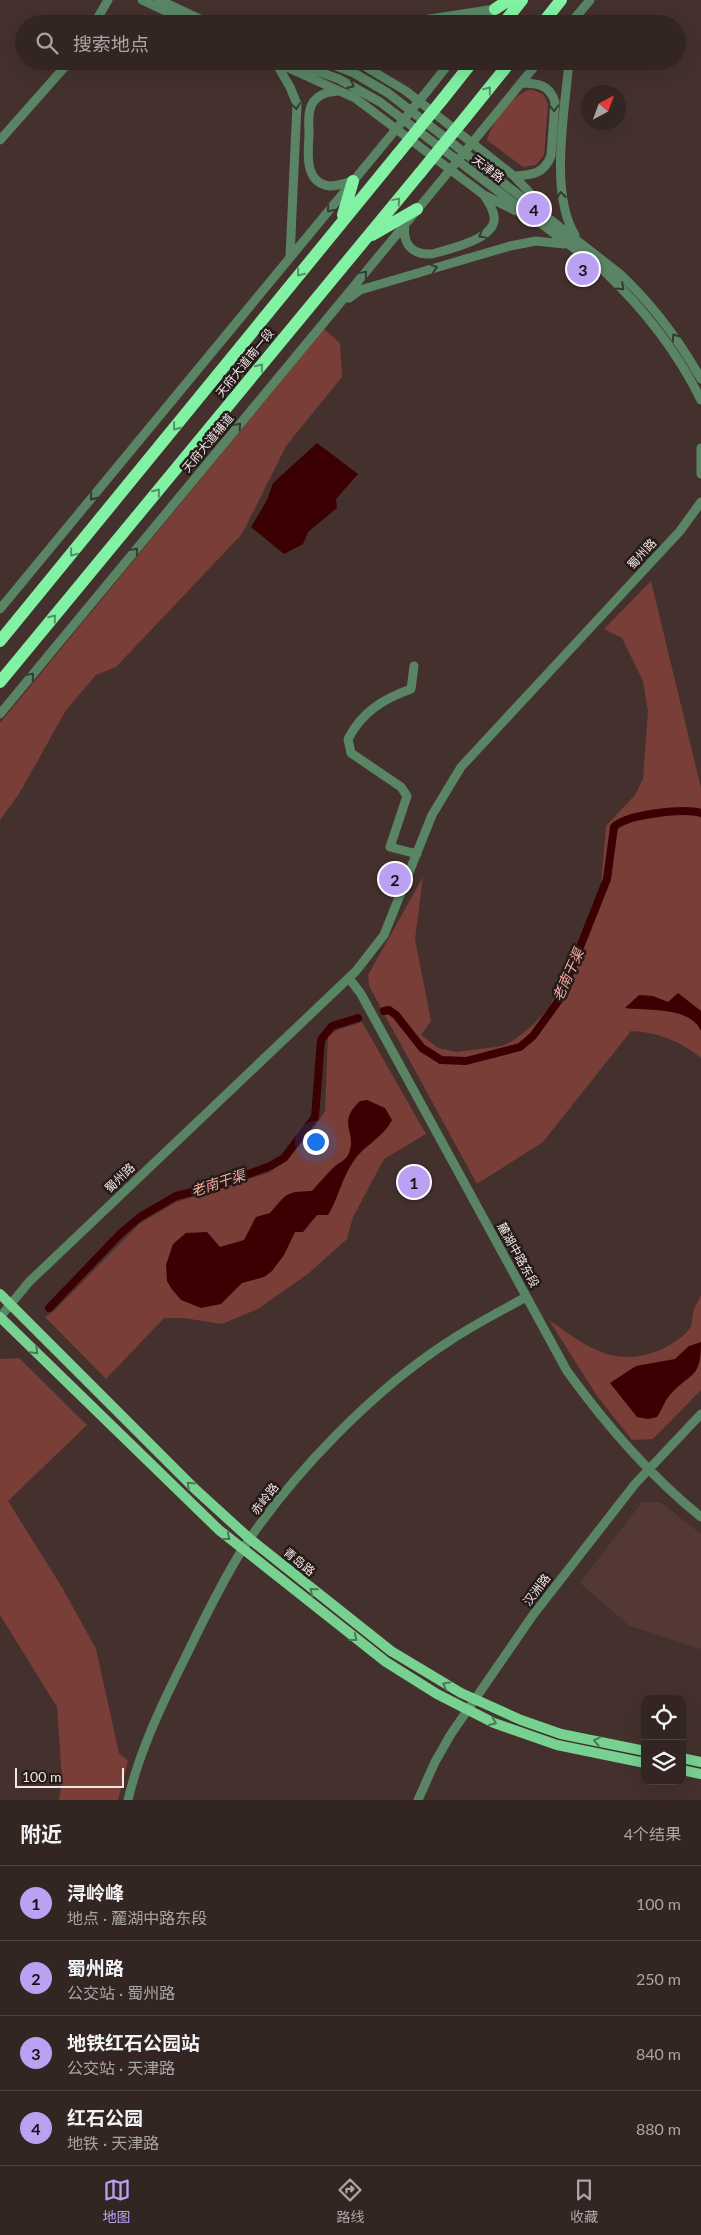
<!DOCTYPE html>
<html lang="zh">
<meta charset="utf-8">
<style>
body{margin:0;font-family:Lato,"Noto Sans SC",sans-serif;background:#3e312f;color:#f1f3f6}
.controls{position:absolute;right:15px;bottom:15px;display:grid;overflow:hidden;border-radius:10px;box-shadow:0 5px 20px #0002}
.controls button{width:45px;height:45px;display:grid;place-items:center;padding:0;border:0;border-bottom:1px solid #4e4240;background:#332522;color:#f1f3f6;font:25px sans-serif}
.compass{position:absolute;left:581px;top:85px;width:45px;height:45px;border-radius:50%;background:#332522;box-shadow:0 5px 20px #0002;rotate:41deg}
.scale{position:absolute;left:15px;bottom:12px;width:109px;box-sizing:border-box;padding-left:5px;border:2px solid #f2e5e3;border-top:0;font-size:14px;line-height:18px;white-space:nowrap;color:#f2e5e3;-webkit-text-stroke:4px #241b1a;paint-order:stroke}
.you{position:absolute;left:315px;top:1141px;width:18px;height:18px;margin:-12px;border:4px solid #fff;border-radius:50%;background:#1a73e8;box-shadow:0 0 0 8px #1a73e833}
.badge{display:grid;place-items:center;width:32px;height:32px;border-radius:50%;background:#bca0f2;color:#111;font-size:16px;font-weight:700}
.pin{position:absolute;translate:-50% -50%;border:2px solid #fff;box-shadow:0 1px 5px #0006}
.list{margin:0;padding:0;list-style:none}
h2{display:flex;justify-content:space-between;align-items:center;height:65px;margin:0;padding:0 20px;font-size:21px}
h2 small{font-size:16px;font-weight:400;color:#a9a5a5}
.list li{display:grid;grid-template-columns:32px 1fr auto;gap:15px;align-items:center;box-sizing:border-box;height:75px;padding:0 20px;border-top:1px solid #4e4240}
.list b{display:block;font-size:19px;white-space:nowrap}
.list p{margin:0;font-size:16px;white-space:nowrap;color:#a9a5a5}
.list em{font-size:16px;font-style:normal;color:#a9a5a5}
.icon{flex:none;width:28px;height:28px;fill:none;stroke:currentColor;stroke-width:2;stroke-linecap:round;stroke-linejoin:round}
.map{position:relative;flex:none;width:701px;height:1800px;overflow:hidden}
.search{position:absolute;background:#332522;box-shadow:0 5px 20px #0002;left:15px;right:15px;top:15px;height:55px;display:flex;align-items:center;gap:12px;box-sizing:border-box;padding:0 18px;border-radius:28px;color:#a9a5a5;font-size:19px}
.sheet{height:365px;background:#332522}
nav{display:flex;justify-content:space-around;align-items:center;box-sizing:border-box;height:70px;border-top:1px solid #4e4240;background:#332522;font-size:14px;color:#a9a5a5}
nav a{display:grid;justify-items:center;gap:2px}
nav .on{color:#bca0f2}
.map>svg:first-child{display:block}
.built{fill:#533834}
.green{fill:#783e37}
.water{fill:#3b0001}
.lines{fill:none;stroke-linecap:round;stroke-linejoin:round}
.canal{stroke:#3b0001;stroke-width:8}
.minor{stroke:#5a8565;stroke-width:9}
.major{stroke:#77d292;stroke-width:10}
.highway{stroke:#81f1a3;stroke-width:12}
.minor-bridge{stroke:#5a8565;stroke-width:9}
.highway-bridge{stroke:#81f1a3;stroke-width:12}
.oneway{stroke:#343b30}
.oneway2{stroke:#579165}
.oneway3{stroke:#4e7656}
.labels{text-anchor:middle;stroke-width:5;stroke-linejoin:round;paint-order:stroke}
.street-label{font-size:12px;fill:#f2e5e3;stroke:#241b1a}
.water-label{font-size:14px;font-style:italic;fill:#f7a89c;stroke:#241b1a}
</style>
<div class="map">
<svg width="701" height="1800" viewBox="0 0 701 1800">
<rect width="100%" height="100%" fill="#44312e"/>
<path class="built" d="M642 1502H660L701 1534V1649L630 1626 580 1583Z"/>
<path class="green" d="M531 89 543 94 548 104 544 155 536 165 523 167 487 140C491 123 513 94 531 89Z
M324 329 340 343 342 377 286 446 242 534 116 667 96 675 66 710 19 794 0 820V723Z
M651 581 701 788V1058C680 1041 658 1032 631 1031L543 1142 477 1184 369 986 368 975 423 877 415 939 431 1021 421 1035 438 1048 457 1052 502 1046 514 1040 534 1024 549 1007 559 988 601 886 606 826 635 795 643 779 648 711 643 681 622 638 604 629Z
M362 1022 426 1134 384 1159 353 1217 347 1239 309 1273 258 1309 222 1324 183 1318H164L106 1379 45 1317 54 1311 139 1224 176 1202 268 1173 286 1161 312 1131 325 1111 328 1036 337 1030Z
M701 1295V1390L653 1439 632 1440 597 1396 549 1320C586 1346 615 1370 662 1349 672 1344 684 1337 690 1328 693 1323 692 1315 694 1309 696 1305 699 1300 701 1295Z
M19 1358 87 1425 8 1501 63 1589 96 1649 119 1753 128 1761 118 1800H59L62 1779 57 1707 0 1615V1359Z"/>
<path class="water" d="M317 443 358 474 336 499 337 508 308 532 303 544 284 554 251 527 267 500 273 483Z
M678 993 701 1011V1031C690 1006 647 1011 625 1008L639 995 653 996 668 1002Z
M367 1100 385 1108 392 1120C383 1138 364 1145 353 1162 342 1178 338 1199 328 1215H317L303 1232H295L284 1255 272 1271 264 1277 242 1283 221 1304 201 1308 181 1300 171 1288 167 1281 166 1265 173 1244 186 1233 207 1232 220 1247 244 1240 256 1217 270 1213C288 1193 284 1192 312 1191 319 1183 326 1175 333 1168 338 1163 345 1161 348 1155 359 1133 335 1124 360 1101Z
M701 1342C701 1380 691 1371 669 1396 664 1402 662 1410 657 1417L648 1419 637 1417 610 1383 636 1366 675 1359 689 1346Z"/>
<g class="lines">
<path class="canal" d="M384 1011 389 1010 396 1015 422 1048 441 1060 466 1061 520 1047 533 1036 559 1000 607 879 614 827C627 814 684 808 701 813
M49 1308 121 1233 140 1217 176 1196 213 1187 270 1166 284 1158 315 1117 321 1040 332 1026 358 1018"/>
<path class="minor" d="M142 0 193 24
M159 0 211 24
M94 24 108 0
M398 24 495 9
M482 24 495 9
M570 24 590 0
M273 61 355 98 484 195 516 211
M289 61 339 79 380 102 604 271C644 309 677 351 701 400
M323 61 354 73 388 93 620 274C653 305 679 340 701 379
M356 61 406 91 514 176 545 209
M569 61C565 111 549 193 575 235
M276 63 290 87 297 104 290 257
M428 90 451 61
M338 91C328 92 321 93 314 101 307 110 309 124 309 135 308 153 304 183 330 186 337 186 346 183 353 181
M481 132 539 61
M0 140 70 61
M514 176C532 175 544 174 551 156L555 102C550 85 538 83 522 83
M405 225C402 245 413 255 432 254 449 249 498 239 494 216 493 209 488 201 484 195
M349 298 360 290 510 246 536 241 564 244
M701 448V474
M0 609 383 145
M414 666 411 689C383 699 362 712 348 739L351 753 401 787 407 796 390 847 417 854
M0 714 436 187
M349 978 361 994 567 1371C606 1425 649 1475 701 1517
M0 1317 29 1282 356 971 384 935 432 815 461 767 680 531 701 502
M128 1800C139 1752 162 1704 184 1660 202 1623 220 1585 242 1550 292 1474 374 1389 451 1340 475 1324 501 1311 526 1297
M418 1800 435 1762 451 1734 533 1615 635 1484 701 1414"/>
<path class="major" d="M0 1294 195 1489 250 1539 391 1651 461 1693 521 1720 561 1734 645 1751
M0 1317 219 1530 386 1662 437 1694 494 1723 557 1745 645 1763
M682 1758 701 1762
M682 1770 701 1774"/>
<path class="highway" d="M495 9 509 0
M503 24 522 0
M542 24 561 0
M537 64 538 61
M442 100 473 61
M465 118 511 61
M343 215 353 181
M372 235 417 209
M0 641 397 155
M0 682 420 173"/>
<path class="minor-bridge" d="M383 145 428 90
M436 187 481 132"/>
<path class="highway-bridge" d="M397 155 442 100
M420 173 465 118"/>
</g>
<defs><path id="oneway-chevron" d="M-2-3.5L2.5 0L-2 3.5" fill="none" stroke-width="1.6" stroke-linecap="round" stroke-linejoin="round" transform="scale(1.25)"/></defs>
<g class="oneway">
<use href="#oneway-chevron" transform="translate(351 85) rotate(25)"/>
<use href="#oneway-chevron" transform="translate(296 106) rotate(83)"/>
<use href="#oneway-chevron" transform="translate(554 108) rotate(90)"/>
<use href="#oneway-chevron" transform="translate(561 195) rotate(-97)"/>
<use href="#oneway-chevron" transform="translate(330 209) rotate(129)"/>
<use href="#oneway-chevron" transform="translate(482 235) rotate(151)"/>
<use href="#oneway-chevron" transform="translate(434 268) rotate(-16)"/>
<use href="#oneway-chevron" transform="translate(364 274) rotate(-50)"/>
<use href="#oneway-chevron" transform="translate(621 287) rotate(44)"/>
<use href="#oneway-chevron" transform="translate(675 337) rotate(-125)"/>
<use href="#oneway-chevron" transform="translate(238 426) rotate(-50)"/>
<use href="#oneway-chevron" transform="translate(93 497) rotate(129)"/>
<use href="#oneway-chevron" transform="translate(135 551) rotate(-50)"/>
<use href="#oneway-chevron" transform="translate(31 676) rotate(-50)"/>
</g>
<g class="oneway2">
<use href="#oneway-chevron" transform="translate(488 90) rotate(-51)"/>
<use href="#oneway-chevron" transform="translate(397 201) rotate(-50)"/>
<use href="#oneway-chevron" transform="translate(300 273) rotate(128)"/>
<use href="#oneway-chevron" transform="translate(260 367) rotate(-51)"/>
<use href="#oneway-chevron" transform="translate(176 427) rotate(129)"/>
<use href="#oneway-chevron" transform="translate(157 492) rotate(-51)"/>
<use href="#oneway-chevron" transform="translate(73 553) rotate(129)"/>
<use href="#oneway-chevron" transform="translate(53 618) rotate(-51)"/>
</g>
<g class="oneway3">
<use href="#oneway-chevron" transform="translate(35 1351) rotate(45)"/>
<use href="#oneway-chevron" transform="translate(190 1485) rotate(-136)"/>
<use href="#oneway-chevron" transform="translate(227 1537) rotate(38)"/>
<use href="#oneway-chevron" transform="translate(313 1591) rotate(-141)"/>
<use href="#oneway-chevron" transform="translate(354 1638) rotate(38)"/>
<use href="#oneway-chevron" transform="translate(446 1685) rotate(-151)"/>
<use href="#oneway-chevron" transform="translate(493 1722) rotate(24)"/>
<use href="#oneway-chevron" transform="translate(597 1741) rotate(-169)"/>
</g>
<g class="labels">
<g class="street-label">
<text transform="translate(488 169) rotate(37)" y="4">天津路</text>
<text transform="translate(245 363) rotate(-51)" y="4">天府大道南一段</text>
<text transform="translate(208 443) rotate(-50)" y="4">天府大道辅道</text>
<text transform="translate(642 554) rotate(-47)" y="4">蜀州路</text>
<text transform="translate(120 1178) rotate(-44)" y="4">蜀州路</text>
<text transform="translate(518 1255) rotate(61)" y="4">麓湖中路东段</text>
<text transform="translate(265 1499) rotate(-52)" y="4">赤岭路</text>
<text transform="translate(299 1562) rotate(39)" y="4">青岛路</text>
<text transform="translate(537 1590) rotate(-53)" y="4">汉洲路</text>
</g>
<g class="water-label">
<text transform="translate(568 975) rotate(-66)" y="5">老南干渠</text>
<text transform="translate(218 1183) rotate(-18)" y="5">老南干渠</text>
</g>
</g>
</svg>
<div class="controls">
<button><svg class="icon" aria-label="locate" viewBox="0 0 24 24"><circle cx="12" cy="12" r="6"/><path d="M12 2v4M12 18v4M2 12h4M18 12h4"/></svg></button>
<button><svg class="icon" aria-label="layers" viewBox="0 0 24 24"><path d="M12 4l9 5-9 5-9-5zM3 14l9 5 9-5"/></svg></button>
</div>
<svg class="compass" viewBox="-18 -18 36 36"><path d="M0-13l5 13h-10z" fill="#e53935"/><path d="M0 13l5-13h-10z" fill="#a9a5a5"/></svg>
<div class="scale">100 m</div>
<div class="you"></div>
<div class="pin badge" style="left:414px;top:1182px">1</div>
<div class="pin badge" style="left:395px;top:879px">2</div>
<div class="pin badge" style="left:583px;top:269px">3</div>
<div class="pin badge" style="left:534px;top:209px">4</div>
<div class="search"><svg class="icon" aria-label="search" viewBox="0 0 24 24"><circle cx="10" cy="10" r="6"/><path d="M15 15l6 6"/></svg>搜索地点</div>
</div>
<section class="sheet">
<h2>附近<small>4个结果</small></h2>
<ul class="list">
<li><span class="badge">1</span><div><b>浔岭峰</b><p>地点 · 麓湖中路东段</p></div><em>100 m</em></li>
<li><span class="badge">2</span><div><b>蜀州路</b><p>公交站 · 蜀州路</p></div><em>250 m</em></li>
<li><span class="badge">3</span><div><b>地铁红石公园站</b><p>公交站 · 天津路</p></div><em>840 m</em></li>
<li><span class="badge">4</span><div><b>红石公园</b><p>地铁 · 天津路</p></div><em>880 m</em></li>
</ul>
</section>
<nav>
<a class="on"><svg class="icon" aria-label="map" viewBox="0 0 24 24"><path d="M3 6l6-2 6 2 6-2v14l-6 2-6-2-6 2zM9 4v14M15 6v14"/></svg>地图</a>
<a><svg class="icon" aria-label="directions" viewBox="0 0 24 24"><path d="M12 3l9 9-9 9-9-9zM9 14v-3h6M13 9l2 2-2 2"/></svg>路线</a>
<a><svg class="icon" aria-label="saved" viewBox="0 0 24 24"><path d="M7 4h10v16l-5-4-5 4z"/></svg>收藏</a>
</nav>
